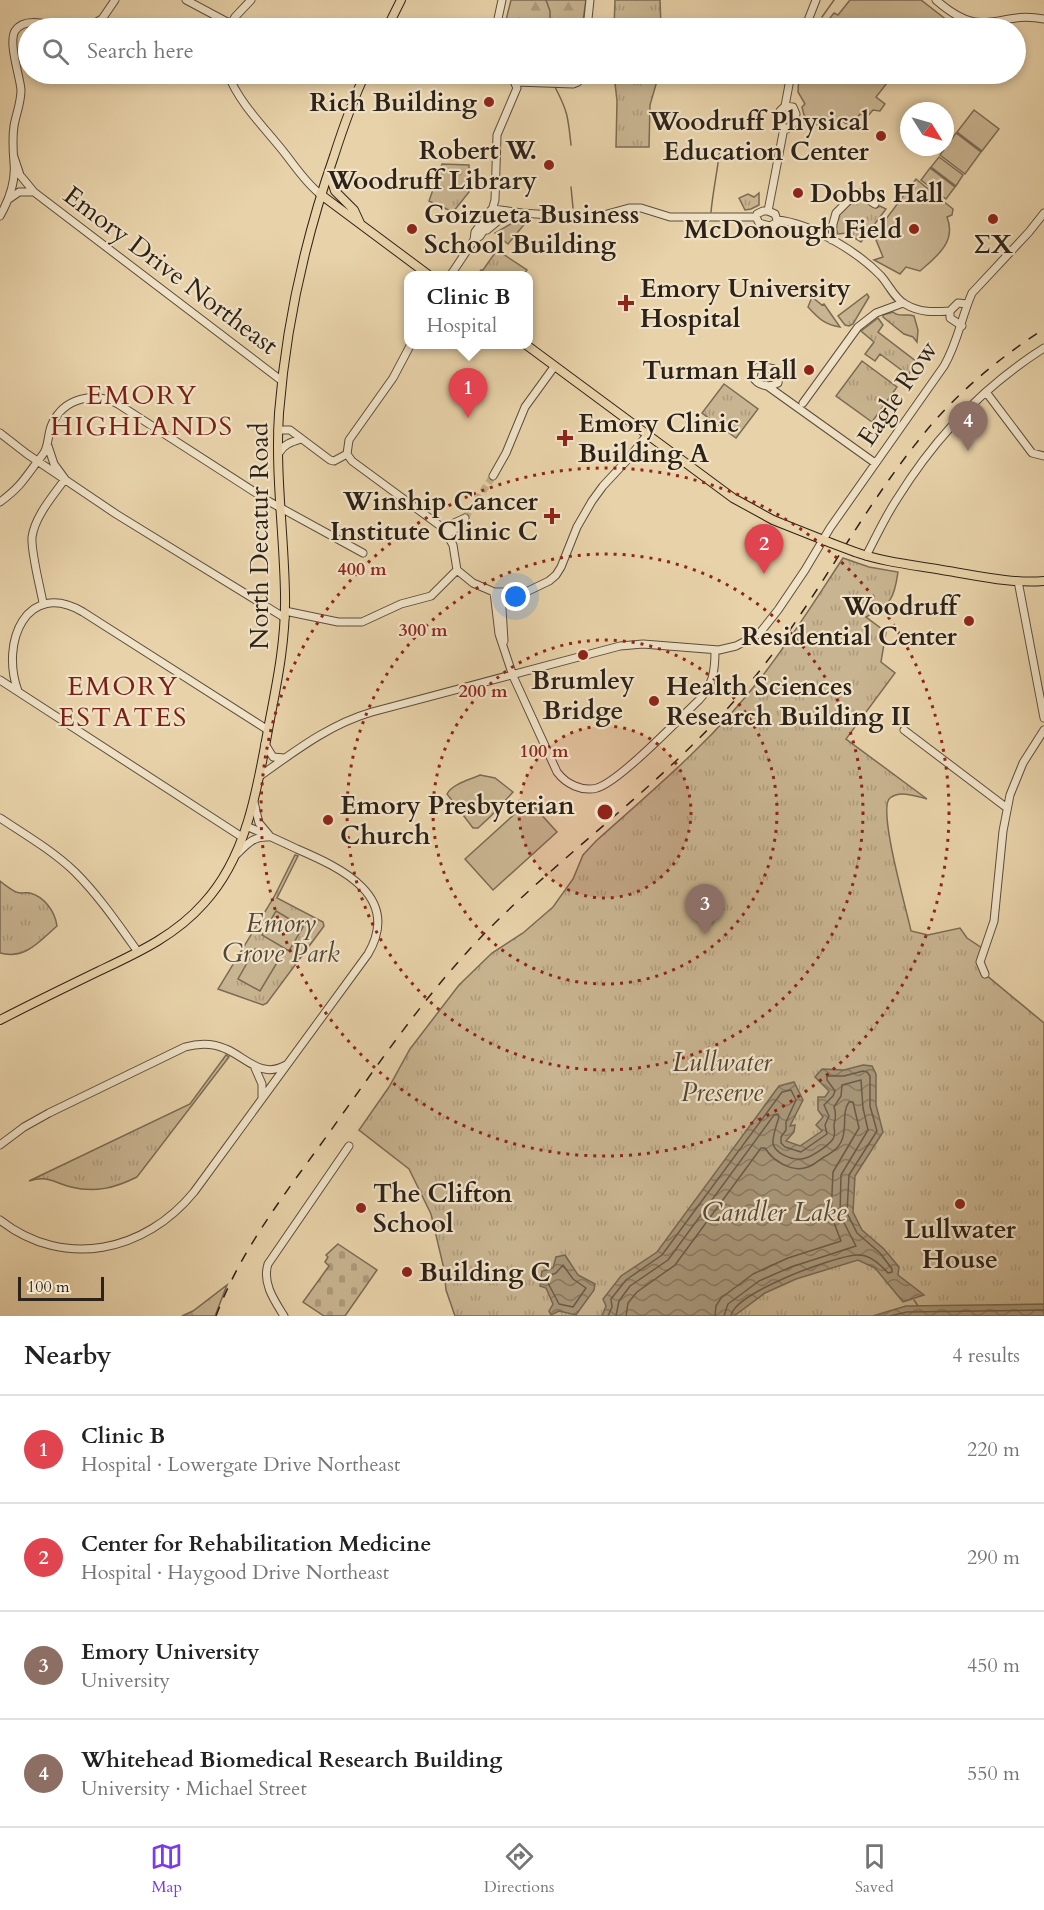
<!DOCTYPE html>
<meta charset="utf-8">
<style>
body{margin:0;font-family:Cardo,serif;background:#f6f6f6;color:#222}
.compass{position:absolute;left:900px;top:102px;width:54px;height:54px;border-radius:50%;background:#fff;box-shadow:0 3px 9px #0003;rotate:127deg}
.scale{position:absolute;left:18px;bottom:15px;width:86px;box-sizing:border-box;padding-left:6px;border:3px solid #2c2218;border-top:0;font-size:16px;line-height:21px;white-space:nowrap;color:#2c2218;-webkit-text-stroke:4px #f0e2c7;paint-order:stroke}
.you{position:absolute;left:516px;top:597px;width:21px;height:21px;margin:-15px;border:4px solid #fff;border-radius:50%;background:#1a73e8;box-shadow:0 0 0 9px #1a73e833}
.badge{display:grid;place-items:center;width:39px;height:39px;border-radius:50%;background:#7c3aed;color:#fff;font-size:20px;font-weight:700}
.pin{position:absolute;translate:-50% -50px;filter:drop-shadow(0 2px 3px #0008)}
.pin::after{content:'';position:absolute;top:32px;width:21px;height:18px;background:inherit;clip-path:polygon(0 0,100% 0,50% 100%)}
.popup{position:absolute;left:404px;top:271px;width:129px;height:78px;box-sizing:border-box;display:grid;place-content:center;border-radius:12px;background:#fff;filter:drop-shadow(0 2px 4px #0005);font-size:20px;white-space:nowrap;color:#767676}
.popup b{font-size:22px;color:#222}
.popup::after{content:'';position:absolute;left:50%;top:100%;margin-left:-12px;border:12px solid transparent;border-top-color:#fff}
.list{margin:0;padding:0;list-style:none}
h2{display:flex;justify-content:space-between;align-items:center;height:78px;margin:0;padding:0 24px;font-size:26px}
h2 small{font-size:20px;font-weight:400;color:#767676}
.list li{display:grid;grid-template-columns:39px 1fr auto;gap:18px;align-items:center;box-sizing:border-box;height:108px;padding:0 24px;border-top:2px solid #e0e0e0}
.list b{display:block;font-size:22px;white-space:nowrap}
.list p{margin:0;font-size:20px;white-space:nowrap;color:#767676}
.list em{font-size:20px;font-style:normal;color:#767676}
.icon{flex:none;width:33px;height:33px;fill:none;stroke:currentColor;stroke-width:2;stroke-linecap:round;stroke-linejoin:round}
.map{position:relative;flex:none;width:1044px;height:1316px;overflow:hidden}
.search{position:absolute;background:#fff;box-shadow:0 3px 9px #0003;left:18px;right:18px;top:18px;height:66px;display:flex;align-items:center;gap:15px;box-sizing:border-box;padding:0 21px;border-radius:33px;color:#767676;font-size:22px}
.sheet{height:510px;background:#fff}
nav{display:flex;justify-content:space-around;align-items:center;box-sizing:border-box;height:84px;border-top:2px solid #e0e0e0;background:#fff;font-size:16px;color:#767676}
nav a{display:grid;justify-items:center;gap:3px}
nav .on{color:#7c3aed}
.map>svg:first-child{display:block}
.grass{fill:url(#grass-tufts);stroke:#7a6b54;stroke-width:1.5}
.forest{fill:url(#forest-firs);stroke:#7a6b54;stroke-width:1.5}
.cemetery{fill:url(#cemetery-stones);stroke:#7a6b54;stroke-width:1.5}
.pitch{fill:#c8b490;stroke:#7a6b54;stroke-width:1.5}
.water{fill:url(#water-waves);stroke:#766852;stroke-width:1.5}
.lines{fill:none;stroke-linecap:round;stroke-linejoin:round}
.shore{stroke:#6a5c48;stroke-width:1.5}
.stream{stroke:#766852;stroke-width:1.5}
.minor-tunnel{stroke:#c2af8c;stroke-width:7;stroke-dasharray:7 3.5;stroke-linecap:butt}
.minor-casing{stroke:#5b4e3c;stroke-width:9}
.major-casing{stroke:#2c2218;stroke-width:10}
.minor{stroke:#f0e2c7;stroke-width:7}
.major{stroke:#e8d2a9;stroke-width:8}
.rail{stroke:#2c2218;stroke-width:1.5;stroke-dasharray:10 10;stroke-linecap:butt}
.major-bridge-casing{stroke:#2c2218;stroke-width:10;stroke-linecap:butt}
.major-bridge{stroke:#e8d2a9;stroke-width:8}
.ring{fill:none;stroke:#8f2418;stroke-width:3;stroke-dasharray:3 6}
.poi-dot{fill:#8f2418;stroke:#f0e2c7;stroke-width:2}
.labels{text-anchor:middle;stroke-width:4.5;stroke-linejoin:round;paint-order:stroke}
.poi-label{font-size:26px;font-weight:bold;fill:#2c2218;stroke:#f0e2c7;text-anchor:start}
.street-label{font-size:26px;fill:#2c2218;stroke:#f0e2c7}
.park-label{font-size:26px;font-style:italic;fill:#534636;stroke:#f0e2c7}
.neighbourhood-label{font-size:27px;letter-spacing:1.5px;fill:#7a1f14;stroke:#f0e2c7}
.water-label{font-size:27px;font-style:italic;fill:#574b3a;stroke:#f0e2c7}
.centre{fill:#8f2418;stroke:#f0e2c7;stroke-width:3}
.ring-label{font-size:18px;text-anchor:middle;font-weight:bold;fill:#8f2418;stroke:#f0e2c7;stroke-width:4.5;stroke-linejoin:round;paint-order:stroke}
</style>
<div class="map">
<svg width="1044" height="1316" viewBox="0 0 1044 1316">
<defs>
<pattern id="grass-tufts" width="24" height="20" patternUnits="userSpaceOnUse" patternTransform="scale(1.5)"><rect width="24" height="20" fill="#c8b490"/><path d="M3 7l-1-3M5 7V3M7 7l1-3M15 17l-1-3M17 17v-4M19 17l1-3" fill="none" stroke="#ac9a7b"/></pattern>
<pattern id="forest-firs" width="22" height="20" patternUnits="userSpaceOnUse" patternTransform="scale(1.5)"><rect width="22" height="20" fill="#c8b490"/><path d="M5 1l3.5 6h-7zM16 11l3.5 6h-7z" fill="#ac9a7b"/></pattern>
<pattern id="cemetery-stones" width="16" height="16" patternUnits="userSpaceOnUse" patternTransform="scale(1.5)"><rect width="16" height="16" fill="#c8b490"/><path d="M2 7V4a2 2 0 0 1 4 0v3zM10 15v-3a2 2 0 0 1 4 0v3z" fill="#ac9a7b"/></pattern>
<pattern id="water-waves" width="16" height="10" patternUnits="userSpaceOnUse" patternTransform="scale(1.5)"><rect width="16" height="10" fill="#a89678"/><path d="M0 5q4-4 8 0t8 0" fill="none" stroke="#897a61"/></pattern>
</defs>
<rect width="100%" height="100%" fill="#e8d2a9"/>
<filter id="stains"><feTurbulence type="fractalNoise" baseFrequency=".00333" numOctaves="4"/><feColorMatrix values="0 0 0 0 .2 0 0 0 0 .09 0 0 0 0 .02 0 0 0 .5 -.17"/></filter>
<radialGradient id="worn" r=".72"><stop offset=".6" stop-color="#630" stop-opacity="0"/><stop offset="1" stop-color="#630" stop-opacity=".3"/></radialGradient>
<path class="grass" d="M615 0H660L661 28H614Z
M614 74H659L650 105 649 147H616L617 101Z
M442 164 469 165V192L453 212 429 201Z
M759 193V205L751 209 745 210 739 198 748 194 754 197Z
M863 198 876 208 880 206 886 209 861 242 847 233 838 234 835 225 839 214 854 199Z
M521 218 527 221 508 244 495 233Z
M497 250 527 270 523 275H477L481 270H483Z
M867 294 869 297 853 324 849 326 845 325 838 316Z
M812 297 822 305 824 304 840 327C825 325 818 318 808 307Z
M893 312C899 318 907 313 914 316L918 330 917 342 913 337 904 334 883 317V315Z
M878 318 883 325 878 332 917 362 908 375 880 354 875 361 865 354 874 342 861 331Z
M862 361 897 387 872 422 836 396Z
M724 384 758 409 736 438 702 413Z
M843 558 869 567 898 572C894 600 891 604 866 617L886 632 881 662 895 673 846 739 927 799C916 796 900 790 890 798 877 808 907 911 911 931L928 935 960 928 967 938 985 950 981 957 985 974 1044 1023V1316H455L446 1290 444 1269 431 1214 409 1169 359 1130 389 1087 410 1049 459 985 492 953 523 933 553 907 573 879 583 855 596 841C653 790 713 740 760 679 790 641 816 599 843 558Z
M295 855 298 856 277 898 323 922 324 926 267 1003 263 1005 218 989 274 897Z
M0 881C5 885 10 889 16 892 21 894 26 892 30 893 45 897 55 912 57 926 40 941 25 960 0 953Z
M226 1055 229 1057 137 1177C115 1188 95 1193 71 1187 54 1183 49 1175 29 1181L190 1104Z"/>
<path class="forest" d="M511 0H586L582 28H504Z
M520 74H577L569 81 527 78Z
M227 1285 215 1316H182L193 1311Z"/>
<path class="cemetery" d="M338 1244 377 1270 345 1316H324L303 1302 329 1266 325 1262 328 1257 326 1255Z"/>
<path class="pitch" d="M850 0H921L957 28H822L834 13 838 15Z
M799 74H894L876 97 885 104 880 111 873 110 866 118 860 114 850 127 841 120H828L821 128 804 115 802 107 805 104 798 92Z
M974 110 999 129 982 151 957 132Z
M956 133 981 152 965 174 940 155Z
M939 157 963 175 956 186 931 167Z
M930 168 955 187 946 199 921 180Z
M916 179 953 209 952 215 947 217C957 242 936 257 920 271L906 267 900 274 874 260 883 257 874 235Z
M480 775 495 778 513 792 491 816 478 828H473L447 794C452 784 469 780 480 775Z
M529 801 557 832 493 890 465 859Z
M276 911 303 927 289 951 262 935Z
M255 949 278 961 260 991 238 979Z"/>
<path class="water" d="M863 1065 872 1066 876 1074V1105L883 1132 855 1176 853 1212 862 1230 884 1249 899 1267 898 1275 924 1295 903 1302 875 1268 858 1260 796 1279 765 1293 734 1316H602L606 1306 603 1299 621 1276 657 1252 779 1086 794 1082 803 1100 790 1126 795 1125 794 1132 786 1141 800 1146 822 1131 816 1125 823 1117 818 1110V1097H825L829 1091 815 1077 822 1069 844 1070Z
M565 1255 578 1275 595 1284 594 1290 576 1315 559 1311 551 1315 549 1311 553 1304 546 1288 540 1286 542 1271 553 1268 556 1257Z
M1044 1304V1316H873L906 1306Z"/>
<g class="lines">
<path class="shore" d="M563 1265 573 1279 586 1288 573 1307 559 1304 547 1281 548 1276 556 1273Z
M608 1316 612 1307 611 1299 626 1280 662 1255 782 1092 791 1090 796 1100 786 1122V1130L781 1137V1143L785 1147 801 1152 827 1134 825 1125 829 1116 824 1105 833 1096 835 1091 827 1080V1076H844L863 1071 867 1072 870 1076V1106L877 1131 849 1175 847 1213 857 1233 880 1253 892 1269V1272L888 1273C881 1265 869 1254 857 1255 834 1256 734 1293 731 1316
M616 1316 619 1301 630 1286 668 1260 774 1115 778 1114 779 1117C777 1123 772 1138 773 1144 776 1154 792 1160 801 1159 809 1159 828 1146 833 1139 836 1134 834 1131 834 1125 835 1118 837 1115 834 1107L841 1096 842 1085 861 1080 863 1108 868 1130 841 1175 840 1215 856 1246 791 1267 759 1281 728 1304 724 1316
M626 1316 628 1303 637 1292 675 1265 761 1148H765C773 1161 792 1173 808 1167 814 1165 819 1160 824 1157 831 1153 838 1149 841 1142 848 1129 841 1113 849 1102H853L859 1128 833 1172 831 1215 841 1241 788 1258 753 1274 721 1298 716 1306 715 1316
M890 1316 907 1312 1044 1310"/>
<path class="stream" d="M546 0 550 11V28
M822 17 834 0
M550 74 552 80
M555 87C568 112 568 117 571 145
M571 187 573 208
M711 212C713 190 718 169 720 147
M914 1300 918 1306"/>
<path class="minor-tunnel" d="M465 518 493 476"/>
<defs>
<path id="minor" d="M186 0 231 24
M936 0C985 43 995 10 1044 19
M86 28 102 19 115 0
M229 28 235 17 251 0
M496 28 502 0
M587 28 590 0
M805 28 816 0
M228 74C239 103 264 127 283 151 295 166 305 182 320 194
M516 82 573 84 578 82 581 74
M785 106 793 107 796 114 794 123 787 129 781 126 778 119 780 111 785 106 791 74
M14 157 20 175 34 192 282 381
M9 199 19 192H34
M493 209 522 213 579 217 600 216 629 208H641L670 217H756
M763 211H768L775 214 777 220 776 223 770 226 759 223 756 217 757 214Z
M768 211 784 128
M0 216C9 200 16 182 14 163 13 151 12 139 14 126 16 114 21 103 21 90 20 76 8 43 15 31 25 16 49 25 63 28
M777 220C811 223 858 252 881 276 889 285 895 299 905 304 920 313 934 312 950 311
M487 230 499 220 516 215
M474 240 475 232 491 210
M832 240 833 224 836 213 849 200 859 193 875 204
M450 276 474 240 480 236 488 224 495 200 497 135 517 88 511 74
M962 326 950 318V311L958 303 967 304
M411 344 393 378 349 440 347 454 352 461 443 528 453 545 457 570
M760 366 774 369 779 376 778 383C769 388 758 386 753 377L755 369Z
M766 385 875 463
M986 392 1032 453 1044 456
M803 403 858 327 876 313 903 303
M278 430H290L330 460 334 461 347 454
M0 433 27 454 116 514 285 618
M279 453C284 444 291 442 301 439
M493 476 506 453 525 407 554 367
M0 502C19 488 23 481 37 462 40 458 43 455 45 451 49 442 48 432 52 424 64 398 94 391 118 404L270 502 363 553
M443 528 465 518
M448 534 459 526 465 518
M866 556C876 537 885 517 897 499 934 439 984 386 1044 348
M457 570 473 583 494 592H526L549 581 556 575 561 567 577 527 592 501 603 486 629 458 647 435
M1018 581 1044 718
M494 592 499 634 513 676 557 772C566 784 582 792 597 788 620 781 679 719 699 700 713 685 715 671 715 651
M501 593 504 641
M43 603C40 586 31 553 32 537 35 516 53 496 65 479L54 464 48 446
M285 611 338 622H362L401 604 431 596 457 570
M0 680 242 837
M18 691C0 642 27 579 83 612L268 730
M904 730 1007 808
M265 744 273 757 284 758
M260 776C295 751 330 724 372 712L620 646 643 644 719 650 736 646 759 634 778 610 805 570 830 528 944 366C958 342 961 318 972 293L1029 232 1044 213
M254 802 259 823 269 835
M0 818C26 835 53 851 75 872 99 896 118 924 138 952
M237 854C247 844 254 836 268 837
M985 974 980 962 994 921 1003 831 1010 795 1023 763 1044 730
M255 1068 262 1084V1097
M0 1145 24 1127 49 1113 185 1047C199 1043 213 1043 226 1049 247 1058 261 1079 286 1065
M0 1220C64 1270 145 1252 194 1192L368 954C402 896 341 868 297 849 280 841 263 833 246 826
M284 1316C274 1300 262 1283 268 1264L349 1146"/>
<path id="major" d="M387 28 401 0
M329 172 335 191 354 210 360 223
M321 192 320 194 430 276
M525 344 733 498 773 520 831 543
M855 552C883 562 913 565 942 570 975 575 1010 584 1044 581
M0 1020C33 1003 66 987 99 971 137 953 175 936 204 903 249 854 258 783 270 719 278 678 286 637 285 594 284 534 275 473 279 413 286 325 305 239 334 156 343 128 353 100 365 74"/>
</defs>
<use href="#minor" class="minor-casing"/>
<use href="#major" class="major-casing"/>
<use href="#minor" class="minor"/>
<use href="#major" class="major"/>
<path class="rail" d="M216 1316C241 1249 287 1191 329 1133 382 1059 433 983 499 919 578 842 670 777 742 692 809 615 854 521 918 441 953 396 996 360 1044 329"/>
<defs>
<path id="major-bridge" d="M831 543 855 552"/>
</defs>
<use href="#major-bridge" class="major-bridge-casing"/>
<use href="#major-bridge" class="major-bridge"/>
</g>
<circle cx="605" cy="812" r="86" fill="#8f2418" fill-opacity=".12"/>
<g class="ring">
<circle cx="605" cy="812" r="86"/>
<circle cx="605" cy="812" r="172"/>
<circle cx="605" cy="812" r="258"/>
<circle cx="605" cy="812" r="344"/>
</g>
<g class="poi-dot">
<circle cx="489" cy="102" r="6"/>
<circle cx="881" cy="136" r="6"/>
<circle cx="549" cy="165" r="6"/>
<circle cx="798" cy="193" r="6"/>
<circle cx="993" cy="219" r="6"/>
<circle cx="412" cy="229" r="6"/>
<circle cx="914" cy="229" r="6"/>
<path d="M623 294h6v6h6v6h-6v6h-6v-6h-6v-6h6z"/>
<circle cx="809" cy="370" r="6"/>
<path d="M562 429h6v6h6v6h-6v6h-6v-6h-6v-6h6z"/>
<path d="M549 507h6v6h6v6h-6v6h-6v-6h-6v-6h6z"/>
<circle cx="969" cy="621" r="6"/>
<circle cx="583" cy="655" r="6"/>
<circle cx="654" cy="701" r="6"/>
<circle cx="328" cy="820" r="6"/>
<circle cx="960" cy="1204" r="6"/>
<circle cx="361" cy="1208" r="6"/>
<circle cx="407" cy="1272" r="6"/>
</g>
<g class="labels">
<g class="poi-label">
<text x="477" y="111" text-anchor="end">Rich Building</text>
<text x="869" y="130" text-anchor="end">Woodruff Physical<tspan x="869" dy="30">Education Center</tspan></text>
<text x="537" y="159" text-anchor="end">Robert W.<tspan x="537" dy="30">Woodruff Library</tspan></text>
<text x="810" y="202">Dobbs Hall</text>
<text x="424" y="223">Goizueta Business<tspan x="424" dy="30">School Building</tspan></text>
<text x="902" y="238" text-anchor="end">McDonough Field</text>
<text x="993" y="253" text-anchor="middle">ΣΧ</text>
<text x="640" y="297">Emory University<tspan x="640" dy="30">Hospital</tspan></text>
<text x="797" y="379" text-anchor="end">Turman Hall</text>
<text x="578" y="432">Emory Clinic<tspan x="578" dy="30">Building A</tspan></text>
<text x="538" y="510" text-anchor="end">Winship Cancer<tspan x="538" dy="30">Institute Clinic C</tspan></text>
<text x="957" y="615" text-anchor="end">Woodruff<tspan x="957" dy="30">Residential Center</tspan></text>
<text x="583" y="689" text-anchor="middle">Brumley<tspan x="583" dy="30">Bridge</tspan></text>
<text x="666" y="695">Health Sciences<tspan x="666" dy="30">Research Building II</tspan></text>
<text x="340" y="814">Emory Presbyterian<tspan x="340" dy="30">Church</tspan></text>
<text x="373" y="1202">The Clifton<tspan x="373" dy="30">School</tspan></text>
<text x="960" y="1238" text-anchor="middle">Lullwater<tspan x="960" dy="30">House</tspan></text>
<text x="419" y="1281">Building C</text>
</g>
<g class="street-label">
<text transform="translate(171 270) rotate(37)" y="9">Emory Drive Northeast</text>
<text transform="translate(897 393) rotate(-56)" y="9">Eagle Row</text>
<text transform="translate(259 536) rotate(-90)" y="9">North Decatur Road</text>
</g>
<g class="park-label">
<text x="281" y="932">Emory<tspan x="281" dy="30">Grove Park</tspan></text>
<text x="722" y="1071">Lullwater<tspan x="722" dy="30">Preserve</tspan></text>
</g>
<g class="neighbourhood-label">
<text x="142" y="404">EMORY<tspan x="142" dy="31">HIGHLANDS</tspan></text>
<text x="123" y="695">EMORY<tspan x="123" dy="31">ESTATES</tspan></text>
</g>
<g class="water-label">
<text x="774" y="1221">Candler Lake</text>
</g>
</g>
<circle cx="605" cy="812" r="9" class="centre"/>
<g class="ring-label">
<text x="362" y="575">400 m</text>
<text x="423" y="636">300 m</text>
<text x="483" y="697">200 m</text>
<text x="544" y="757">100 m</text>
</g>
<rect width="100%" height="100%" filter="url(#stains)"/>
<rect width="100%" height="100%" fill="url(#worn)"/>
</svg>
<svg class="compass" viewBox="-18 -18 36 36"><path d="M0-13l5 13h-10z" fill="#e53935"/><path d="M0 13l5-13h-10z" fill="#767676"/></svg>
<div class="scale">100 m</div>
<div class="you"></div>
<div class="pin badge" style="left:468px;top:418px;background:#e0444e">1</div>
<div class="popup"><b>Clinic B</b>Hospital</div>
<div class="pin badge" style="left:764px;top:574px;background:#e0444e">2</div>
<div class="pin badge" style="left:705px;top:934px;background:#8d6e63">3</div>
<div class="pin badge" style="left:968px;top:451px;background:#8d6e63">4</div>
<div class="search"><svg class="icon" aria-label="search" viewBox="0 0 24 24"><circle cx="10" cy="10" r="6"/><path d="M15 15l6 6"/></svg>Search here</div>
</div>
<section class="sheet">
<h2>Nearby<small>4 results</small></h2>
<ul class="list">
<li><span class="badge" style="background:#e0444e">1</span><div><b>Clinic B</b><p>Hospital · Lowergate Drive Northeast</p></div><em>220 m</em></li>
<li><span class="badge" style="background:#e0444e">2</span><div><b>Center for Rehabilitation Medicine</b><p>Hospital · Haygood Drive Northeast</p></div><em>290 m</em></li>
<li><span class="badge" style="background:#8d6e63">3</span><div><b>Emory University</b><p>University</p></div><em>450 m</em></li>
<li><span class="badge" style="background:#8d6e63">4</span><div><b>Whitehead Biomedical Research Building</b><p>University · Michael Street</p></div><em>550 m</em></li>
</ul>
</section>
<nav>
<a class="on"><svg class="icon" aria-label="map" viewBox="0 0 24 24"><path d="M3 6l6-2 6 2 6-2v14l-6 2-6-2-6 2zM9 4v14M15 6v14"/></svg>Map</a>
<a><svg class="icon" aria-label="directions" viewBox="0 0 24 24"><path d="M12 3l9 9-9 9-9-9zM9 14v-3h6M13 9l2 2-2 2"/></svg>Directions</a>
<a><svg class="icon" aria-label="saved" viewBox="0 0 24 24"><path d="M7 4h10v16l-5-4-5 4z"/></svg>Saved</a>
</nav>
